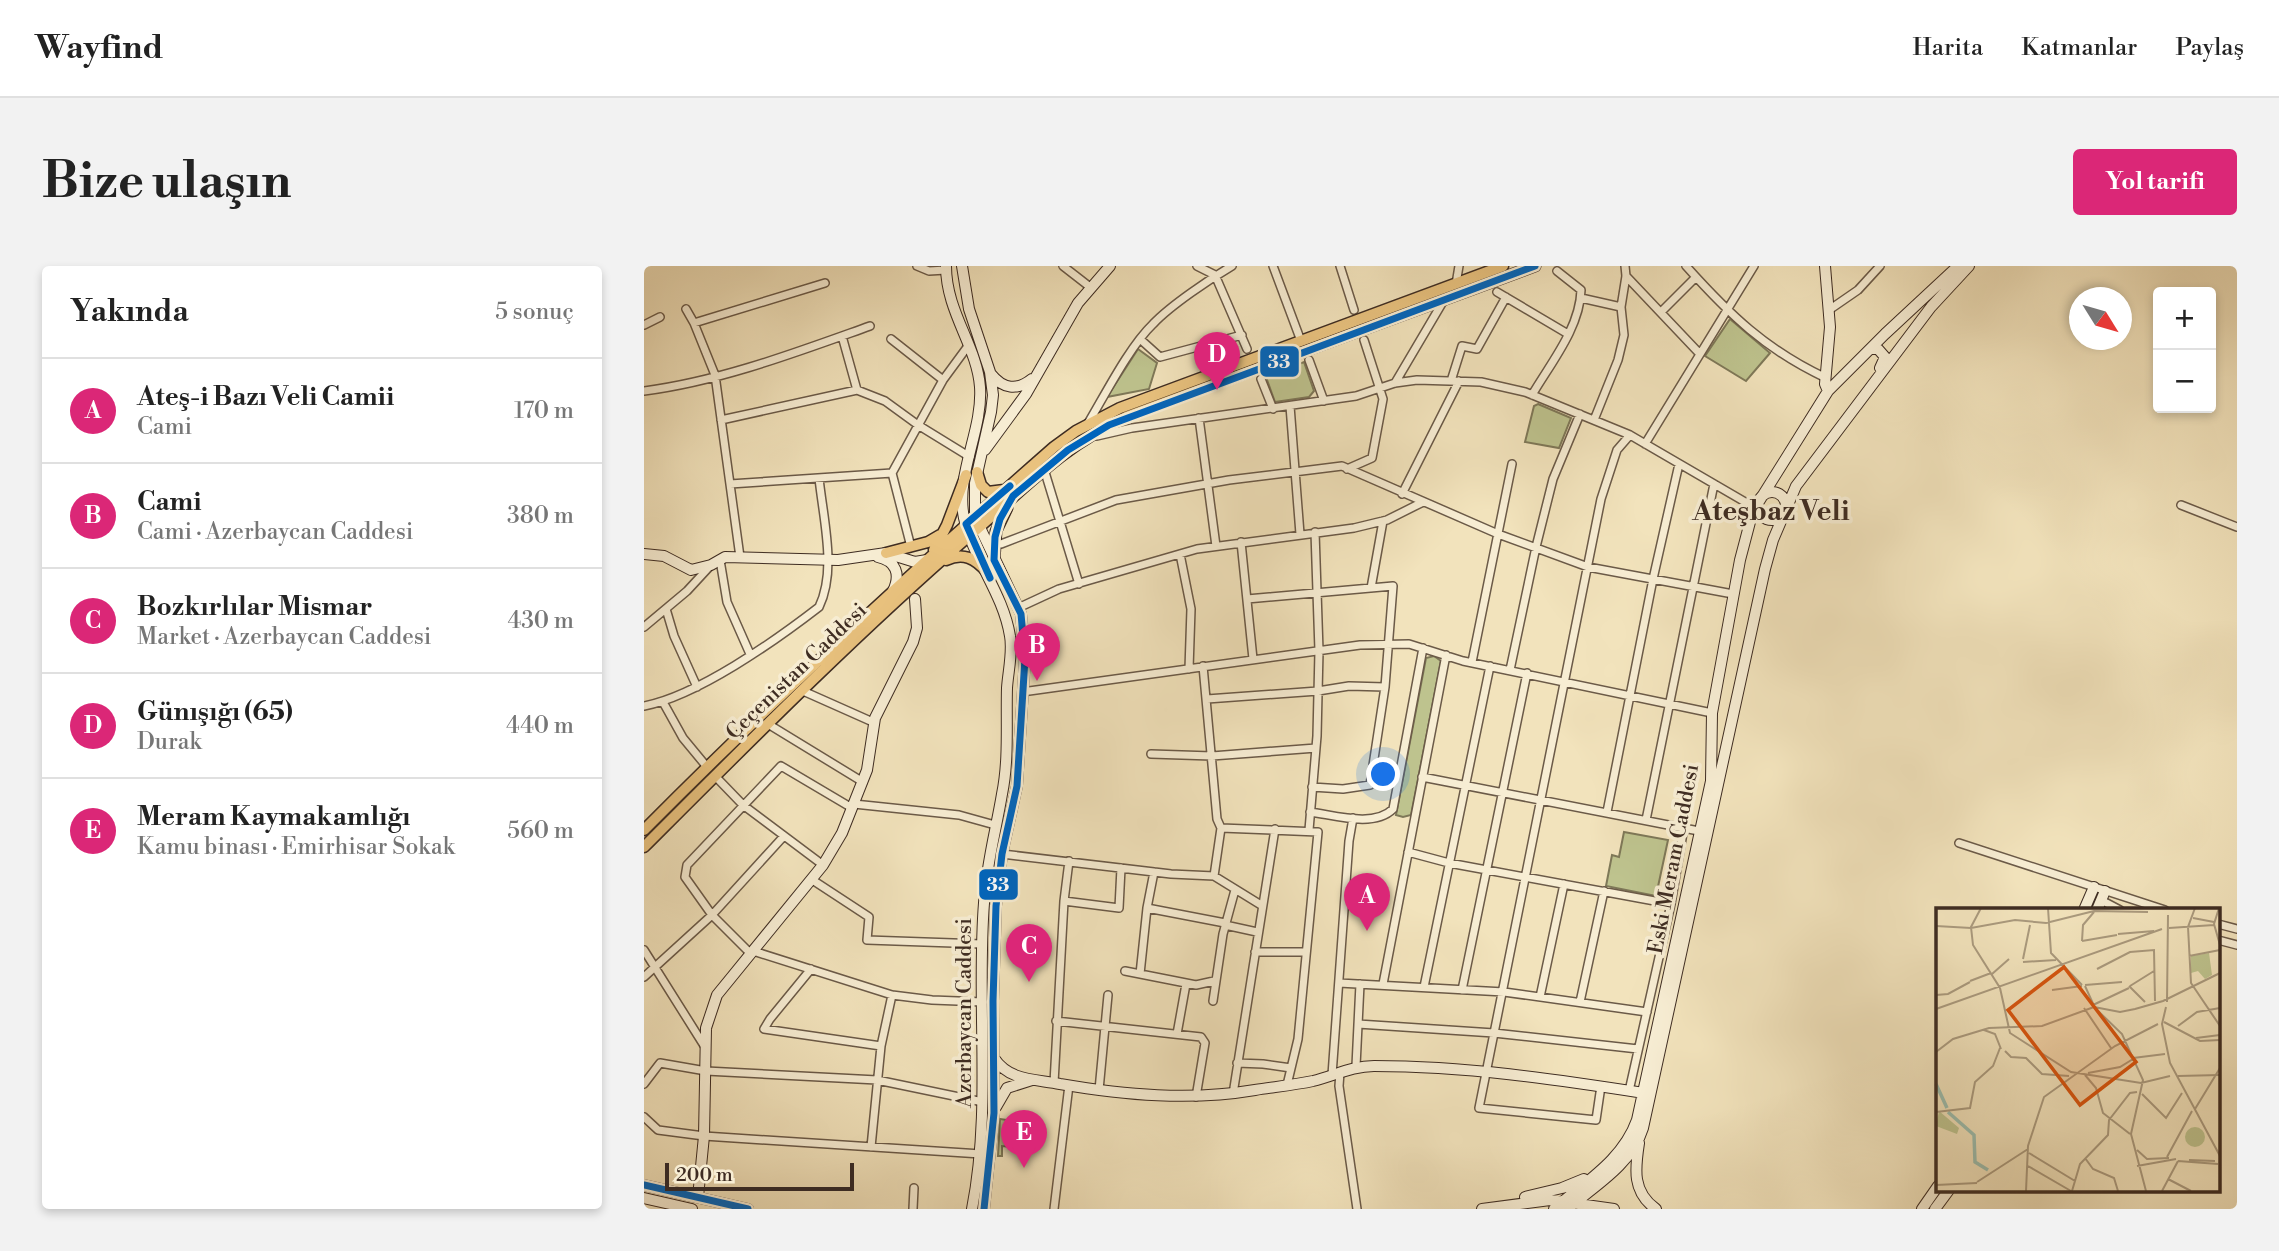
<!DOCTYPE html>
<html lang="tr">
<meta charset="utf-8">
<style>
body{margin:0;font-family:"Libre Bodoni",serif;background:#f2f2f2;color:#222}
.controls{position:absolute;right:21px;top:21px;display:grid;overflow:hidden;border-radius:7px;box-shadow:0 4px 10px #0003}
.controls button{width:63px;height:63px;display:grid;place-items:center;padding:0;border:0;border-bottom:2px solid #e0e0e0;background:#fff;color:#222;font:35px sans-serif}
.compass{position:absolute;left:1425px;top:21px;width:63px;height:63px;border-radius:50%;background:#fff;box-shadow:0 4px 10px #0003;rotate:127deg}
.scale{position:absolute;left:21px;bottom:18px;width:189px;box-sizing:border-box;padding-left:7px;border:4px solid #3e2c22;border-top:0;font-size:19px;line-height:24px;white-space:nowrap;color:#3e2c22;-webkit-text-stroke:5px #f7edd3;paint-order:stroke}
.you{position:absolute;left:740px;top:509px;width:24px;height:24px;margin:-18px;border:5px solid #fff;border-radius:50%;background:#1a73e8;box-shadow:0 0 0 10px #1a73e833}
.badge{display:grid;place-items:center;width:46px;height:46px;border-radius:50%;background:#db2777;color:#fff;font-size:23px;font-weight:700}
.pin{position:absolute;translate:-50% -58px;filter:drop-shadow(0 2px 4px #0008)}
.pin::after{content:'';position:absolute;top:37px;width:24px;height:21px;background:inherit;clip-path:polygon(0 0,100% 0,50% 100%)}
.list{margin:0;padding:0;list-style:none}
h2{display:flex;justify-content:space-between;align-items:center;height:91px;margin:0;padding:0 28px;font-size:30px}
h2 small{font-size:23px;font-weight:400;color:#767676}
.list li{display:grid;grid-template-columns:46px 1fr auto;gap:21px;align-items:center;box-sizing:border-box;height:105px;padding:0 28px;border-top:2px solid #e0e0e0}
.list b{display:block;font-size:26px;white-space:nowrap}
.list p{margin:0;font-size:23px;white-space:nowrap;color:#767676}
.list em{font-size:23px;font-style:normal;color:#767676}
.map{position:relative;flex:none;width:1593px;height:943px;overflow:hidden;border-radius:7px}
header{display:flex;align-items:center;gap:42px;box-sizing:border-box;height:98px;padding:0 35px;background:#fff;border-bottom:2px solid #e0e0e0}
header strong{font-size:33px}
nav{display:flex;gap:38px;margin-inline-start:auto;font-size:24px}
.intro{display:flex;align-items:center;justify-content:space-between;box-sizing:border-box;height:168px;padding:0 42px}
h1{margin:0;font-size:49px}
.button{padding:18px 32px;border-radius:7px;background:#db2777;color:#fff;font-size:24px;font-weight:700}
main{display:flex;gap:42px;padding:0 42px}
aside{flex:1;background:#fff;border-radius:7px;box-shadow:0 4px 10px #0003}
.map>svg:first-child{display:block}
.green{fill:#bec38e;stroke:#7e7858;stroke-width:2}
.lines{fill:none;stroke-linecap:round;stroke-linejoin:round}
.street-casing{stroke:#6b5a48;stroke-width:10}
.secondary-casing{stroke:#3e2c22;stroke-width:12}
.primary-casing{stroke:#3e2c22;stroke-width:13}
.street{stroke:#f7edd3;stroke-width:7}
.secondary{stroke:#f7edd3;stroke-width:10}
.primary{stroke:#e9c27e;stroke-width:10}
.bus-1-casing{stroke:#f7edd3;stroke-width:12}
.bus-1{stroke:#0065bd;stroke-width:7}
.labels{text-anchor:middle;stroke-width:7;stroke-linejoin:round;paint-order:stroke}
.street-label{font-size:21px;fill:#3e2c22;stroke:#f7edd3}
.district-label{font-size:28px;font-weight:bold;fill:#3e2c22;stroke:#f7edd3}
.inset-river{fill:none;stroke:#9bbeaf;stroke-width:3.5}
.inset-road{fill:none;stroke:#aa9a7e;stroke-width:2}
.view{fill:#d7540e;fill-opacity:0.15;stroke:#d7540e;stroke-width:3.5}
.inset-edge{fill:none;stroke:#3e2c22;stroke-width:3.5}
.line-badge{stroke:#f7edd3;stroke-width:2.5}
.badge-label{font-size:19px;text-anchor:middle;font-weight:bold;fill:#fff}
</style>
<header>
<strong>Wayfind</strong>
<nav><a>Harita</a><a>Katmanlar</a><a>Paylaş</a></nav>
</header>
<div class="intro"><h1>Bize ulaşın</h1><a class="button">Yol tarifi</a></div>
<main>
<aside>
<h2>Yakında<small>5 sonuç</small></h2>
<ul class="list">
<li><span class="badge">A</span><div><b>Ateş-i Bazı Veli Camii</b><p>Cami</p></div><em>170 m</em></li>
<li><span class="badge">B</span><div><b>Cami</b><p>Cami · Azerbaycan Caddesi</p></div><em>380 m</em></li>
<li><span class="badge">C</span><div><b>Bozkırlılar Mismar</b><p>Market · Azerbaycan Caddesi</p></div><em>430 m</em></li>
<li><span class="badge">D</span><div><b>Günışığı (65)</b><p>Durak</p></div><em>440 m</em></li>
<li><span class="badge">E</span><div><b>Meram Kaymakamlığı</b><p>Kamu binası · Emirhisar Sokak</p></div><em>560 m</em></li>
</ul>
</aside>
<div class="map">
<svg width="1593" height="943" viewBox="0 0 1593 943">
<rect width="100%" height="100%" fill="#f2e3bc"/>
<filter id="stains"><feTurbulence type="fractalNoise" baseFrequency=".00286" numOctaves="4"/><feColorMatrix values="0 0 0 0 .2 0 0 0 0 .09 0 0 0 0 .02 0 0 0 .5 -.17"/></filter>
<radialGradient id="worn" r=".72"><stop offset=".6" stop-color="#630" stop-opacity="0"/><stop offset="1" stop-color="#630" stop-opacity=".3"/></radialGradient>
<path class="green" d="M1086 53 1126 87 1102 115 1061 90Z
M494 83 513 97 505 123 463 131Z
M660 96 670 125 665 131 631 136 622 111Z
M894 138 927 152 915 182 881 176 890 140Z
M790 390 797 395 767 549 759 551 752 549 782 392Z
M980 566 1024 574 1012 630 962 620 968 589 975 591Z
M356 853 370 855 367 881 358 880V890H354Z"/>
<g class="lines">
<defs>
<path id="street" d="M273 0 285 5 302 4
M419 0 446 21
M553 0 571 9 603 83
M629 0 657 75
M696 0 710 44
M1042 0C1085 48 1122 84 1182 112
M982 10 1055 87
M812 18 815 0
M853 26 924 68
M937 32 977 41 980 69 974 94 950 154
M977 41 982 10 981 0
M42 43 50 57 71 109 96 291
M1185 44 1214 24 1236 0
M1017 46 1052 11
M50 57 181 17
M0 59 16 51
M198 70 213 124
M247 73 299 114
M496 73 516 91 598 69
M665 94 680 135
M617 113 629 143
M807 115 818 80 833 83 862 31
M751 117 800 34
M0 125C77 115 153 86 226 60
M888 129C906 98 936 62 937 24L913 5
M646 140 656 268
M555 152 572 280
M77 154 213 124 241 135 274 159 326 191
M443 159C461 129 485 81 509 58 527 39 566 13 588 0
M453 170 488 162 712 130 751 117 773 114 837 116 881 126 986 169 1108 240 1110 246
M1001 178 1110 0
M400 203 435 318
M703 203 728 192 739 133 720 74
M86 218 248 207
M758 228 815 115
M1537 239 1593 261
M597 276 609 393
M357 278 472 234 585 214 698 200 854 268 944 301 1089 328
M267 281 248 207 299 114 324 80
M536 288 547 343 545 403
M76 294 83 336 106 388
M727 322 739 255
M603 333 749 320 741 421 726 519 699 523 668 521
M374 342 415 323 553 283 710 262 743 254 777 237
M22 343 30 370 53 421
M0 361 43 325 67 299
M828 396 868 198
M559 400 573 553 577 562 674 566 654 773 643 819
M866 404 892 281 909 213 936 148
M159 425 231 457
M378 426 716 379 765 378 819 395 1068 447
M563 433 674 425 705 420 741 421
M19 436 39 472 63 501
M0 440C53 430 131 375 175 341 193 304 179 252 175 212
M124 458 219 516
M507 488 568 490 672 482
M71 510 99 539 179 599
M778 511 1060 566
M210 538 315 549 351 559
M666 546C690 549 730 562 749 543L779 382
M963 546 1009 313 1035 198
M1002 554 1070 218
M665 564 673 470 675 385 671 266
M1315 577 1521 644
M764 586 805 597 1027 638
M358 588 527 608 570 610 617 639
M425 595 420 635 475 642 477 602
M570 610 577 562
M167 613 225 651 223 674 338 678
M1457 634 1476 644
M503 642 581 657
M1574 658 1593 663
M581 659 613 666
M1574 674 1593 679
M0 684 61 781
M109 685 248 729 288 734 339 736
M611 686H662
M107 688 68 649 41 611 43 599 137 500 208 542
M167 703 126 753 120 763 237 780
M481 705 552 719 570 715
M496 708 503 642 510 606
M0 711 68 649 140 570
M695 717 860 726 1003 746
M739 718 802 389
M780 721 846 400
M818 724 883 407
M896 731 920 618
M569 735 579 668 591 624
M936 736 960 625
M412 755 557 771 561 777 552 831
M714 758 850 767 994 783
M533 768 542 718
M593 797 619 798 647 802
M712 800 716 718
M696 806 695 820 713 943
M688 809 705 575 709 552
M410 817 420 635
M0 818 16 797 62 805 233 814 339 836
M957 820 952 854 835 842 957 233 973 184 986 169
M455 824 464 729
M985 825 1027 638 1040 561
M589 828 631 563
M0 851 14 864 60 870 337 888
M227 881 237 780 248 729
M269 943 270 922
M410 943 425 819"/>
<path id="secondary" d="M302 0C302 46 333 80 336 121 339 165 311 208 320 252 329 293 359 327 366 370 369 386 364 406 363 422 362 457 365 494 358 528 352 564 342 600 340 637 332 739 348 842 328 943
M318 0 325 43 346 106 349 129 347 146 331 217V251L377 348 381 392 373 520 358 588 352 640 349 735 350 847 340 943
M1181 0 1186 61 1181 118 1184 125
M1227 83H1234L1241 91 1236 102
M347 108C359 123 373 125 388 113
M341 184 382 128 434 37 466 0
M1114 240a14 14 0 1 1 28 0a14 14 0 1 1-28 0Z
M0 288 20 290 47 304 67 299 81 291 194 294 242 287 271 296 283 294
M234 291C252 295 257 308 249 325
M1440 644 1450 621
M1453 644 1461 625
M350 792C365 815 391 813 416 818 481 829 546 835 611 824 630 821 650 819 669 815 690 810 708 800 730 800 821 800 910 813 1000 827
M352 841 363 822 388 814
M995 877C991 903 988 926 1012 943
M0 919 104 943
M54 931 60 870 62 762 73 729 179 599 198 567 223 504 231 452 269 376 273 362 271 333
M881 931 918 922 940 913
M0 932 48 943
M838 943 906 934 970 943
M910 943C941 916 979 894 993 854L1067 515 1068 447 1096 294 1106 256 1114 237 1184 125 1241 68 1314 0
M923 943C951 920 988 898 999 862L1121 303 1129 274 1152 220 1287 41 1325 0
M1278 943 1294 920
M1291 943 1305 924"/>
<path id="primary" d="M333 206 337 219 344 226 360 224
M290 284 303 259 322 209
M242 287 284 276 296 269
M302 294C319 286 331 292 343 306
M350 294 352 265 363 242
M0 564C132 431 270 304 410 181L432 165 476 142 859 0
M0 581C106 475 213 367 326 269 378 225 419 179 482 151L891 0"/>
</defs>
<use href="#street" class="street-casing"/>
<use href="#secondary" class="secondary-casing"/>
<use href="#primary" class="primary-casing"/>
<use href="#street" class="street"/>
<use href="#secondary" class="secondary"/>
<use href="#primary" class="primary"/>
<defs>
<path id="bus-1" d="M346 312 322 258 366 220
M0 919 104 943
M340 943 350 847 349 735 352 640 358 588 373 520 381 392 377 348 350 294 351 271 356 253 369 230 424 184 465 159 891 0"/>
</defs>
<use href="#bus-1" class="bus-1-casing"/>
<use href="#bus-1" class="bus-1"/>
</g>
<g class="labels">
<g class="street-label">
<text transform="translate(152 405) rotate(-44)" y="7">Çeçenistan Caddesi</text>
<text transform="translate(1029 593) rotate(-79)" y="7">Eski Meram Caddesi</text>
<text transform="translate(320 747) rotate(-90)" y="7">Azerbaycan Caddesi</text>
</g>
<g class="district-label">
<text x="1127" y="254">Ateşbaz Veli</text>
</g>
</g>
<g transform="translate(1292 642)">
<rect width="284" height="284" fill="#f2e3bc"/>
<path d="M273 45 276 67 269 71 262 63 255 65V48ZM3 203 23 220 21 226 0 218ZM249 229a10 10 0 1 1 20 0a10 10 0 1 1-20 0Z" fill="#bec38e"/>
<path class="inset-river" d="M0 176 11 200M12 204 38 227 39 254 52 262"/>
<path class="inset-road" d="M45 0 35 19 37 37 64 80 74 125 135 164 205 175 234 168M112 0 115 45 146 77M259 0 252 19 255 75 284 118M283 0 278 16 284 37M257 10 278 14M0 18 35 20 79 12 110 15 158 3 212 4M233 20 278 17M182 26 218 23M146 33 181 27M146 33 147 17 158 4M253 48 284 42M87 51 94 17M87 54 120 52M161 61 194 44 218 42 219 93M56 66 73 51M34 73 55 65M149 77 186 74M149 78 159 100 186 126 207 172 195 226 210 283M193 78 209 94M194 78 218 63M116 82 146 78M0 87 12 86 34 74M231 94 232 7M157 97 193 80M158 99 184 104 199 101 227 93 284 65M230 99 226 116 234 155 284 248M148 100 175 140M0 101 226 21M228 114 264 133 284 132M242 118 261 104 284 100M48 122 59 126 65 141M260 130 284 127M69 143 75 149 90 150 106 166 133 168M0 144 17 131 53 120 106 118 158 99M197 150 229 146M152 165 184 159 197 151M149 167 160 180 167 205 194 226M242 168 284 167M206 186 230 210 246 185M259 201 284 160M0 204 34 200 39 174 57 158 64 140M201 242 211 251 233 250M93 245 139 273M231 249 256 203M149 250 157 261 178 270 182 283M253 252 279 253M242 253 282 256M92 258 135 283M201 258 240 251M232 271 255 283M41 274 92 241M0 277 41 275M90 283 92 238 108 189 179 138 222 116M136 283 144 256 172 227 173 212 194 185 201 184M226 283 242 253"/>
<path class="view" d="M128 59 200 154 144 197 72 102Z"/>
<rect width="284" height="284" class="inset-edge"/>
</g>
<g class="line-badge">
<rect x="615" y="79" width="41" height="33" rx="7" fill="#0065bd"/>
<rect x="334" y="602" width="41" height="33" rx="7" fill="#0065bd"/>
</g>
<g class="badge-label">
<text x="635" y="102">33</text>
<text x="354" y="625">33</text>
</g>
<rect width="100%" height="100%" filter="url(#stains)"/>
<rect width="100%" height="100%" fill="url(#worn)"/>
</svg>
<div class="controls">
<button>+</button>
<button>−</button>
</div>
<svg class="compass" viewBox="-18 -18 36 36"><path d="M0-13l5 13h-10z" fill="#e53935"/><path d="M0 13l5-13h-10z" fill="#767676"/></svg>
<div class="scale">200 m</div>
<div class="you"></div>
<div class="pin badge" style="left:723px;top:665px">A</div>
<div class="pin badge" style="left:393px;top:415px">B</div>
<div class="pin badge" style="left:385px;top:716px">C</div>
<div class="pin badge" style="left:573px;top:124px">D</div>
<div class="pin badge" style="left:380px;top:902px">E</div>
</div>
</main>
